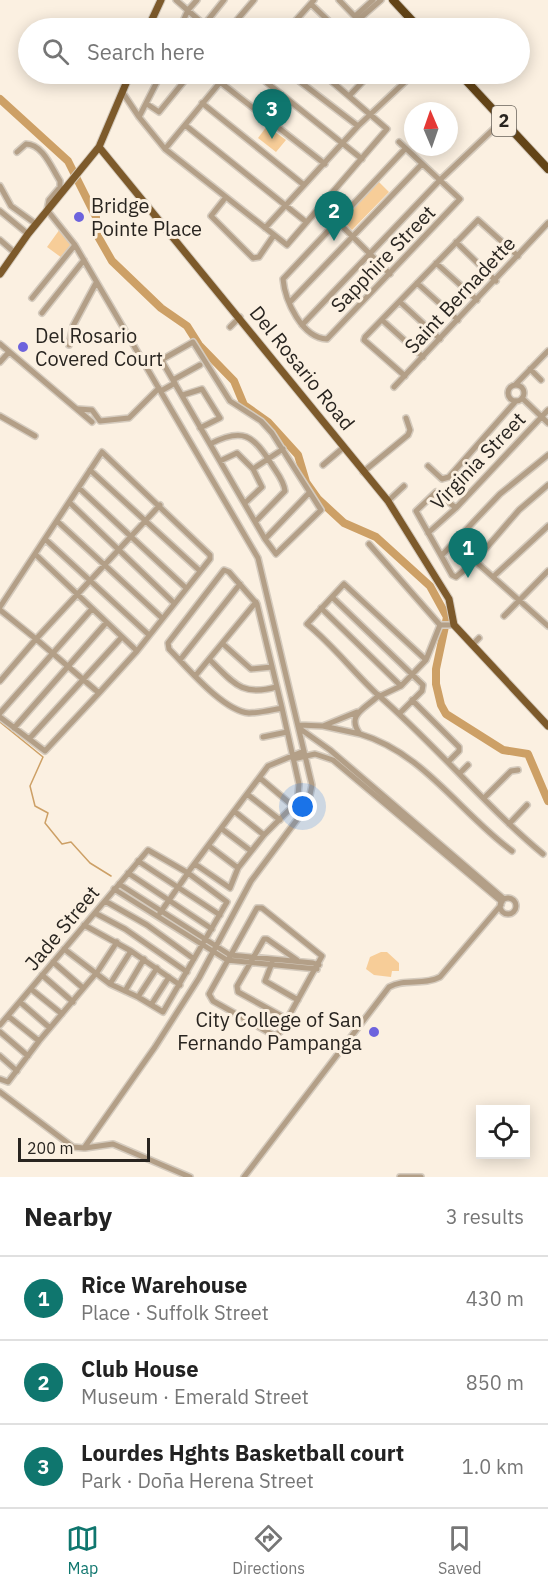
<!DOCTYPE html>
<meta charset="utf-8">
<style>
body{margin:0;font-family:"IBM Plex Sans",sans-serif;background:#f2f2f2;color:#222}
.controls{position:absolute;right:18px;bottom:18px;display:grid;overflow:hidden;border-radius:0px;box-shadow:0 3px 15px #0003}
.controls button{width:54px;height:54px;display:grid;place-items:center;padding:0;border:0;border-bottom:2px solid #e0e0e0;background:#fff;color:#222;font:30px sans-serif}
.compass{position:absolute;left:404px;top:102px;width:54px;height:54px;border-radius:50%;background:#fff;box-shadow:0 3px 15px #0003;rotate:358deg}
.scale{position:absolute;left:18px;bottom:15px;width:132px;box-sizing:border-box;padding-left:6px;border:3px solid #292520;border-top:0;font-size:16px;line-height:21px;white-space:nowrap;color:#292520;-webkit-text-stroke:4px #fbf0e1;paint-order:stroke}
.you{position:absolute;left:303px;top:807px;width:21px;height:21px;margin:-15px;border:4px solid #fff;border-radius:50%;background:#1a73e8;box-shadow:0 0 0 9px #1a73e833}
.badge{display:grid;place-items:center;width:39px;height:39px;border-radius:50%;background:#0f766e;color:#fff;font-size:20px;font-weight:700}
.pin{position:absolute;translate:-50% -50px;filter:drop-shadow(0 2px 3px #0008)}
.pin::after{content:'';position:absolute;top:32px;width:21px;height:18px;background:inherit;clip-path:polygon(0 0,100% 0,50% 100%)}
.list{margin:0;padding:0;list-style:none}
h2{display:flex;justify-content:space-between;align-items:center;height:78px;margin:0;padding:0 24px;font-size:26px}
h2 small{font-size:20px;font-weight:400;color:#767676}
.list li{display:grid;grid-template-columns:39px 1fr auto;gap:18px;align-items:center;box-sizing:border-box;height:84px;padding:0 24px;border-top:2px solid #e0e0e0}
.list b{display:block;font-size:22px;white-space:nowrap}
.list p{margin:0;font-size:20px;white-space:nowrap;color:#767676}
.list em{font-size:20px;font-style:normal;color:#767676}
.icon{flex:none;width:33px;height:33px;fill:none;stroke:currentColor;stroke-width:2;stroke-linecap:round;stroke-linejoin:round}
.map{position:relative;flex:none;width:548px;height:1177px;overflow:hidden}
.search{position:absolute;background:#fff;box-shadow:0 3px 15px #0003;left:18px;right:18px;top:18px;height:66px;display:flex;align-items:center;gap:15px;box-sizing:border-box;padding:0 21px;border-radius:33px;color:#767676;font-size:22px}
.sheet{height:330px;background:#fff}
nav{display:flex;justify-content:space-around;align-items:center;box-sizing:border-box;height:84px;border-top:2px solid #e0e0e0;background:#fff;font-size:16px;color:#767676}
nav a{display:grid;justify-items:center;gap:3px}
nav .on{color:#0f766e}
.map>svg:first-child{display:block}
.green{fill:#f7cd98}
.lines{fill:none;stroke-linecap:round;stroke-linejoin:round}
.stream{stroke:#cda066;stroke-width:1.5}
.river{stroke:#cda066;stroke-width:8}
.minor-casing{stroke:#d5cbbe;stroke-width:8}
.major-casing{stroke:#d5cbbe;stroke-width:9}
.highway-casing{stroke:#d5cbbe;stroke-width:10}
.minor{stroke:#b39f87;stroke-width:5}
.major{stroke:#7d5a2b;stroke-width:7}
.highway{stroke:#634417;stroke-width:8}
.poi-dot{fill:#6d63dd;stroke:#fbf0e1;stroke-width:2}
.labels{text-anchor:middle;stroke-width:6;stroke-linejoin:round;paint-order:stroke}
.shield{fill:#fbf0e1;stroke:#68625a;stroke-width:1.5}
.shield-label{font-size:18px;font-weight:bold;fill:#292520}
.poi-label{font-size:20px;fill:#292520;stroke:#fbf0e1;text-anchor:start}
.street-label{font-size:20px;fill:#292520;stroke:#fbf0e1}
</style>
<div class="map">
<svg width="548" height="1177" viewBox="0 0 548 1177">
<rect width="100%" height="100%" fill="#fbf0e1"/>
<path class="green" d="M267 126 286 140 276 152 258 138Z
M378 181 389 192 352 230 341 219Z
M60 229 72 245 62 258 47 247Z
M381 952H387L399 963V971H392L391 977 374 975 366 969 370 957Z"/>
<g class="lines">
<path class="stream" d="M0 722 43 757 30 786 35 806 48 813 45 823 62 844 71 842 90 863 111 876
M124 892 143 903
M176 924 184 930"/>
<path class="river" d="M0 99 68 161 96 217V233L112 261 161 308 187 326 199 345 234 381 244 405 268 422 298 455 306 482 318 499 344 523 376 537 430 586 447 617 436 669V684L441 705 446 714 503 750 528 754 548 801"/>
<defs>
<path id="minor" d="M176 0 208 28
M339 0 366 28
M311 4 336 28
M355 16 373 0
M297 20 306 28
M358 20 381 0
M204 25 224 0
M180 28 188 10 197 0
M230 28 254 0
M263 28H267
M289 28 314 0
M256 74 362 159
M290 74 358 126
M355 74 363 81
M220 82 325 164
M123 93 139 117 165 149 287 245 387 129 323 74
M350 95 370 74
M202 103 304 185
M147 104 159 112 190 74
M139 117 161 74
M185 125 305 221
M399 142 460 199 327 339C302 338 285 301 283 279L405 149
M165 149 227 74
M0 186 11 206 36 224
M226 197 211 216 253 258 259 257 274 235
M0 211 28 234
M338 222 390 274
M265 228 358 126 408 79 406 74
M0 240 15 253
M456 242 496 281
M436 263 477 300
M417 283 458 320
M32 298 75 245
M290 302 422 164
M400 302 440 339
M42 313 84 260
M382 320 423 357
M302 325 441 179 503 120
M230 327 240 317
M193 342 230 401 261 421 272 433 321 510 276 554 265 539 163 363V359Z
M0 344 92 422
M69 345 73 326 96 283
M0 362 9 352
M530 369 541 380
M405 376 364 340 365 337 478 220 518 256
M173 380 200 365
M516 384 548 351
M508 393a8 8 0 1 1 16 0a8 8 0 1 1-16 0Z
M394 387 548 223
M161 391 175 383
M183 395 202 389 220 418 200 428
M522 398 548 423
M78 409 92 410 100 421 129 418 159 388
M0 416 35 436
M210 444C243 427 253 435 272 465 277 473 284 481 285 491L256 521
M220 461 237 453 253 469 262 487 245 503
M323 465 344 447
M428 466 442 479 449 477 516 401
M253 469 283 449
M90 470 200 571
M363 472 408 435 410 430 406 418
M79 488 186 588
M388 501 404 486
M69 502 174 603
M456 508 436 492 416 511 452 575 456 577 475 561 519 510 548 485
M57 521 162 618
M428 533 456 508 548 410
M45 539 149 635
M265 539 309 493
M369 544 440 625H454
M442 555 500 494 548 455
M475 561 548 626
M224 570 229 572 257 604 282 708C271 710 260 713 249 713 223 711 187 667 169 649L168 643Z
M494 576 548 526
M332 597 423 685 422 691 400 713
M0 607 102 452 210 555V559L137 651 35 554
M321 608 401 686
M0 610 36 639 0 681
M504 616 548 571
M223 644 251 669 272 667
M472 645 479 638
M137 651 99 693 36 639 160 505
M180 660 240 584
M210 660C233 682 241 697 276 687
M426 660 440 625
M196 675 256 602
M380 696 401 686 426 660 344 584 307 624C334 646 354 673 378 695 436 745 485 806 543 854
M412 700 459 747V751L449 761
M0 713 91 610
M0 717 45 751 99 693
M299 725 323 726 357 712
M323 726 360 734C345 714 367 708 379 695
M14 728 106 623
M299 728 330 750 504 899
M360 734C424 753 460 813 512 851
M263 737 287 732
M29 739 121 638
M293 759 315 754 333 760 502 902
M460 773 468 765
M260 778 293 806
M247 794 280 820
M485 797 511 771 518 770
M234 811 264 835
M509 824 527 805
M222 829 251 851
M209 846 238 868
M138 861 220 915
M195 864 230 888 238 868 264 835 295 804 298 795 299 784 282 708
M189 871 268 766 304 751
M128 873 212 929
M119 884 230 955 313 963 319 965
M114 889 227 960 317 969
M500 906a8 8 0 1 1 16 0a8 8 0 1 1-16 0Z
M105 901 147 925 194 959
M257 908H262L322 956 280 1032 275 1036 213 1001 209 994Z
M95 913 125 929 187 972
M160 913 188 873
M84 925 131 951 180 985
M53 962 83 988
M272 963 265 981 298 1000
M42 975 73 1002
M110 984 131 951
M31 989 62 1014
M125 991 144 959
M138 997 157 968
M20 1002 50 1028
M151 1005 169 977
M8 1016 39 1041
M287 1019 238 992 237 986 264 939H267L297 960
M0 1025 148 850 188 873 227 902 163 1012 138 997 110 984 64 949
M0 1032 28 1056
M0 1056 17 1071
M0 1079 8 1082 39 1041 98 971 117 942
M0 1092 73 1147 84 1148 155 1047 199 978 251 881 308 805 312 785 258 558 75 245 47 210 49 200 60 187V181C52 169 43 144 26 144L17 152
M85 1148 113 1144 190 1177
M244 1177 389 987C405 978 423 986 440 977L501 905
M400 1177H421"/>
<path id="major" d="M148 28 161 0
M99 147 388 501 449 599 454 625 548 726
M0 274 28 234 99 147 130 74"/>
<path id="highway" d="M393 0 419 28
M460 74 548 169"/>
</defs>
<use href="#minor" class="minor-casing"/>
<use href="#major" class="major-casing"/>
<use href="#highway" class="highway-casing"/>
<use href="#minor" class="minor"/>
<use href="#major" class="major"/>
<use href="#highway" class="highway"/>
</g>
<g class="poi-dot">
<circle cx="79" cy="217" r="6"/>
<circle cx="23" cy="347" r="6"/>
<circle cx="374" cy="1032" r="6"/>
</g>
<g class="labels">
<rect class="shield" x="492" y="106" width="24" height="30" rx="4.5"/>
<g class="shield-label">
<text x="504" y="127">2</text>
</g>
<g class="poi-label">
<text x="91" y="213">Bridge<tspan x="91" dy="23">Pointe Place</tspan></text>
<text x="35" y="343">Del Rosario<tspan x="35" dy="23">Covered Court</tspan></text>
<text x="362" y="1027" text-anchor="end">City College of San<tspan x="362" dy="23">Fernando Pampanga</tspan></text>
</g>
<g class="street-label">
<text transform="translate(383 259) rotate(-46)" y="7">Sapphire Street</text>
<text transform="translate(460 295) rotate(-47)" y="7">Saint Bernadette</text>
<text transform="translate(302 368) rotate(51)" y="7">Del Rosario Road</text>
<text transform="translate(478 461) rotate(-46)" y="7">Virginia Street</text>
<text transform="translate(62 928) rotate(-50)" y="7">Jade Street</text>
</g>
</g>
</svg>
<div class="controls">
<button><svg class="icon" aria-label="locate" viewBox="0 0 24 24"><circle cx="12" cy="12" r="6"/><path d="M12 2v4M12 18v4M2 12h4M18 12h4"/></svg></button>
</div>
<svg class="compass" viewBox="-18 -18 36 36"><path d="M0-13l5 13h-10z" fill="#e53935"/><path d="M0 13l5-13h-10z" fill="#767676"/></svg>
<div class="scale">200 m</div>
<div class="you"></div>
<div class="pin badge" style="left:468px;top:578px">1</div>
<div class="pin badge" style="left:334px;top:241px">2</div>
<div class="pin badge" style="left:272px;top:139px">3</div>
<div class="search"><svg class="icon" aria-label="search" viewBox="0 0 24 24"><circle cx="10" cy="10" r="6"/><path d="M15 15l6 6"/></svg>Search here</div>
</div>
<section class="sheet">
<h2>Nearby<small>3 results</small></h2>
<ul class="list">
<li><span class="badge">1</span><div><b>Rice Warehouse</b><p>Place · Suffolk Street</p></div><em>430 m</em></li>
<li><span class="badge">2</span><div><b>Club House</b><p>Museum · Emerald Street</p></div><em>850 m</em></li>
<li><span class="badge">3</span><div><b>Lourdes Hghts Basketball court</b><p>Park · Doña Herena Street</p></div><em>1.0 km</em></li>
</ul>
</section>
<nav>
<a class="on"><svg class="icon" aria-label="map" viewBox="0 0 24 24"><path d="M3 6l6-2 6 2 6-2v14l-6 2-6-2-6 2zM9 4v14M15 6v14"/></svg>Map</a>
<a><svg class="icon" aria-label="directions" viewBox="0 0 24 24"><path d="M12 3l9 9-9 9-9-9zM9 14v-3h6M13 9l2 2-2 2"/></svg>Directions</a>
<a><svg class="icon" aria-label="saved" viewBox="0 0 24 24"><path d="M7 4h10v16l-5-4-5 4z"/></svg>Saved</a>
</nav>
